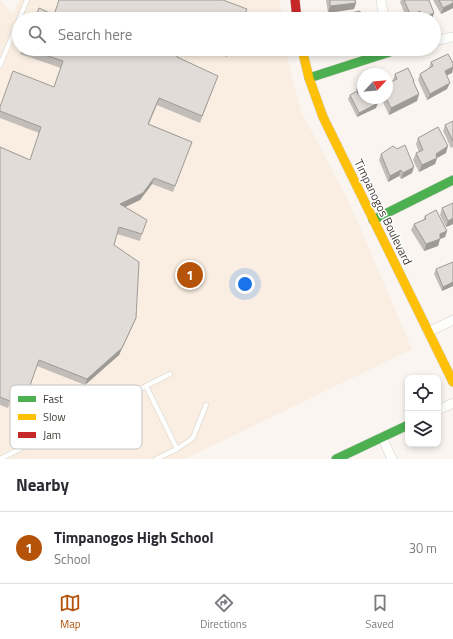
<!DOCTYPE html>
<style>
body{margin:0;font-family:"Titillium Web",sans-serif;background:#f2f2f3;color:#2b2b33}
.controls{position:absolute;right:12px;bottom:12px;display:grid;overflow:hidden;border-radius:8px;box-shadow:0 2px 6px #0003}
.controls button{width:36px;height:36px;display:grid;place-items:center;padding:0;border:0;border-bottom:1px solid #e1e1e2;background:#fff;color:#2b2b33;font:20px sans-serif}
.compass{position:absolute;left:357px;top:68px;width:36px;height:36px;border-radius:50%;background:#fff;box-shadow:0 2px 6px #0003;rotate:64deg}
.you{position:absolute;left:245px;top:284px;width:14px;height:14px;margin:-10px;border:3px solid #fff;border-radius:50%;background:#1a73e8;box-shadow:0 0 0 6px #1a73e833}
.badge{display:grid;place-items:center;width:26px;height:26px;border-radius:50%;background:#b45309;color:#fff;font-size:13px;font-weight:700}
.pin{position:absolute;translate:-50% -50%;border:2px solid #fff;box-shadow:0 1px 4px #0006}
.list{margin:0;padding:0;list-style:none}
h2{display:flex;justify-content:space-between;align-items:center;height:52px;margin:0;padding:0 16px;font-size:17px}
h2 small{font-size:13px;font-weight:400;color:#7c7c81}
.list li{display:grid;grid-template-columns:26px 1fr auto;gap:12px;align-items:center;box-sizing:border-box;height:72px;padding:0 16px;border-top:1px solid #e1e1e2}
.list b{display:block;font-size:15px;white-space:nowrap}
.list p{margin:0;font-size:13px;white-space:nowrap;color:#7c7c81}
.list em{font-size:13px;font-style:normal;color:#7c7c81}
.icon{flex:none;width:22px;height:22px;fill:none;stroke:currentColor;stroke-width:2;stroke-linecap:round;stroke-linejoin:round}
.map{position:relative;flex:none;width:453px;height:459px;overflow:hidden}
.search{position:absolute;background:#fff;box-shadow:0 2px 6px #0003;left:12px;right:12px;top:12px;height:44px;display:flex;align-items:center;gap:10px;box-sizing:border-box;padding:0 14px;border-radius:22px;color:#7c7c81;font-size:15px}
.sheet{height:124px;background:#fff}
nav{display:flex;justify-content:space-around;align-items:center;box-sizing:border-box;height:56px;border-top:1px solid #e1e1e2;background:#fff;font-size:11px;color:#7c7c81}
nav a{display:grid;justify-items:center;gap:2px}
nav .on{color:#b45309}
.map>svg:first-child{display:block}
.built{fill:#f9eee1}
.lines{fill:none;stroke-linecap:round;stroke-linejoin:round}
.lane-casing{stroke:#d5d1cc;stroke-width:5.5}
.street-casing{stroke:#d5d1cc;stroke-width:10}
.fast-casing{stroke:#d5d1cc;stroke-width:10}
.slow-casing{stroke:#d5d1cc;stroke-width:10}
.jam-casing{stroke:#d5d1cc;stroke-width:10}
.lane{stroke:#fefefd;stroke-width:4.5}
.street{stroke:#fefefd;stroke-width:9}
.fast{stroke:#4caf50;stroke-width:9}
.slow{stroke:#ffc107;stroke-width:9}
.jam{stroke:#c62828;stroke-width:9}
.wall{fill:#c2bdb9}
.shaded-wall{fill:#9e9a96}
.building{fill:#e1dcd7;stroke:#9e9a96}
.labels{text-anchor:middle;stroke-width:3;stroke-linejoin:round;paint-order:stroke}
.street-label{font-size:12px;fill:#3d3934;stroke:#fff}
.key{fill:#fff;stroke:#c5c4c2;stroke-width:1}
.key-label{font-size:11px;fill:#3d3934}
</style>
<div class="map">
<svg width="453" height="459" viewBox="0 0 453 459">
<rect width="100%" height="100%" fill="#faf5f0"/>
<path class="built" d="M0 0 13 14 19 0H280L282 19H19V49H285L301 111 349 202 412 349 185 459H0Z"/>
<g class="lines">
<defs>
<path id="lane" d="M19 19 27 0
M0 65 19 20
M146 386 177 449 156 459
M177 449 193 438 206 405
M0 459 170 374"/>
<path id="street" d="M381 0 384 19
M434 41 453 37
M428 332 453 320
M438 410 453 403
M382 437 392 459"/>
<path id="fast" d="M309 78 399 49
M373 220 453 180
M336 459 408 425"/>
<path id="slow" d="M302 49 309 78 323 117 453 382"/>
<path id="jam" d="M295 0 297 19"/>
</defs>
<use href="#lane" class="lane-casing"/>
<use href="#street" class="street-casing"/>
<use href="#fast" class="fast-casing"/>
<use href="#slow" class="slow-casing"/>
<use href="#jam" class="jam-casing"/>
<use href="#lane" class="lane"/>
<use href="#street" class="street"/>
<use href="#fast" class="fast"/>
<use href="#slow" class="slow"/>
<use href="#jam" class="jam"/>
</g>
<path class="wall" d="M326 0H355L356 3 354 9 328 13Z
M401 0H429L432 19H418L417 18 415 19H407L400 2Z
M433 0H453V8L441 14Z
M22 49H181L177 57 218 76 200 123 157 105 149 124 192 142 173 192 152 184 140 200 125 207 142 234 140 241 117 234 114 245 136 318 119 355 85 385 37 366 26 397 13 395 8 408 0 405V147L30 160 39 133 0 118V107L54 87 61 68 20 54Z
M208 49H230L227 57Z
M431 62 453 67V70L452 73 447 75V89L427 100 418 80 420 74 429 68Z
M395 74 414 83 419 94 417 101 389 115 381 98H387Z
M357 88 376 108 357 117 348 99 350 95 356 92Z
M453 121V147L451 148 443 131 445 125Z
M418 138 446 153 437 158 435 164 419 172 413 160 416 153 419 152 416 144Z
M381 154 412 173 401 179 399 176 388 182 379 160Z
M453 203V224L446 227 440 215 442 208Z
M425 216 447 231 445 237 440 239 438 246 424 251 411 230 414 224 423 220Z
M453 262V286L442 291 434 274 436 269Z"/>
<path class="shaded-wall" d="M356 3 354 9 328 13 330 6Z
M453 3V8L441 14 443 8Z
M420 11 417 18 415 19H410L411 16Z
M434 13 432 19H422L423 18Z
M453 67 452 73 443 77 445 71Z
M450 83 447 89 427 100 430 94Z
M419 94 417 101 389 115 391 108Z
M378 103 376 108 357 117 359 113Z
M448 146 446 153 437 158 435 164 419 172 422 165 436 154Z
M414 167 412 173 401 179 403 173Z
M401 170 399 176 388 182 390 176Z
M154 178 152 184 140 200 117 211 120 204Z
M453 218V224L446 227 448 221Z
M447 231 445 237 440 239 438 246 424 251 426 244 440 234Z
M453 282V286L442 291 443 287Z
M136 318 119 355 85 385 87 379Z"/>
<path class="building" d="M59 0H223L247 9 243 19H35L39 8 54 15Z
M330 0H355L356 3 330 6Z
M404 0H429L434 13 423 18 420 11 411 16Z
M439 0H453V3L443 8Z
M360 11 361 19H331V17Z
M27 49H180L177 57 218 76 202 116 159 98 148 124 192 142 175 186 154 178 143 193 120 204 147 220 142 234 119 227 114 245 139 262 136 318 122 348 87 379 39 360 28 391 15 388 10 401 0 397V147L30 160 41 127 0 111V107L13 71 54 87 63 61Z
M448 54 453 63V67L445 71 450 83 430 94 420 74 433 66 431 62Z
M408 68 414 81H413L419 94 391 108 386 98H387V84L397 79 395 74Z
M363 85V98H375L378 103 359 113 350 95 357 91 358 94 360 93 357 88Z
M453 121V141L445 125Z
M438 127 448 146 436 154 437 158 422 165 416 153 423 150 418 138Z
M405 145 414 167 403 173 401 170 390 176 381 154 393 146 397 149Z
M453 203V218L448 221 442 208Z
M436 210 447 231 440 234V239L426 244 414 224 426 219 425 216Z
M453 262V282L443 287 436 269Z"/>
<g class="labels">
<g class="street-label">
<text transform="translate(383 212) rotate(64)" y="4">Timpanogos Boulevard</text>
</g>
</g>
<rect x="10" y="385" width="132" height="64" rx="6" class="key"/>
<rect x="18" y="396" width="18" height="6" fill="#4caf50"/>
<rect x="18" y="414" width="18" height="6" fill="#ffc107"/>
<rect x="18" y="432" width="18" height="6" fill="#c62828"/>
<g class="key-label">
<text x="43" y="403">Fast</text>
<text x="43" y="421">Slow</text>
<text x="43" y="439">Jam</text>
</g>
</svg>
<div class="controls">
<button><svg class="icon" aria-label="locate" viewBox="0 0 24 24"><circle cx="12" cy="12" r="6"/><path d="M12 2v4M12 18v4M2 12h4M18 12h4"/></svg></button>
<button><svg class="icon" aria-label="layers" viewBox="0 0 24 24"><path d="M12 4l9 5-9 5-9-5zM3 14l9 5 9-5"/></svg></button>
</div>
<svg class="compass" viewBox="-18 -18 36 36"><path d="M0-13l5 13h-10z" fill="#e53935"/><path d="M0 13l5-13h-10z" fill="#7c7c81"/></svg>
<div class="you"></div>
<div class="pin badge" style="left:190px;top:275px">1</div>
<div class="search"><svg class="icon" aria-label="search" viewBox="0 0 24 24"><circle cx="10" cy="10" r="6"/><path d="M15 15l6 6"/></svg>Search here</div>
</div>
<section class="sheet">
<h2>Nearby<small></small></h2>
<ul class="list">
<li><span class="badge">1</span><div><b>Timpanogos High School</b><p>School</p></div><em>30 m</em></li>
</ul>
</section>
<nav>
<a class="on"><svg class="icon" aria-label="map" viewBox="0 0 24 24"><path d="M3 6l6-2 6 2 6-2v14l-6 2-6-2-6 2zM9 4v14M15 6v14"/></svg>Map</a>
<a><svg class="icon" aria-label="directions" viewBox="0 0 24 24"><path d="M12 3l9 9-9 9-9-9zM9 14v-3h6M13 9l2 2-2 2"/></svg>Directions</a>
<a><svg class="icon" aria-label="saved" viewBox="0 0 24 24"><path d="M7 4h10v16l-5-4-5 4z"/></svg>Saved</a>
</nav>
